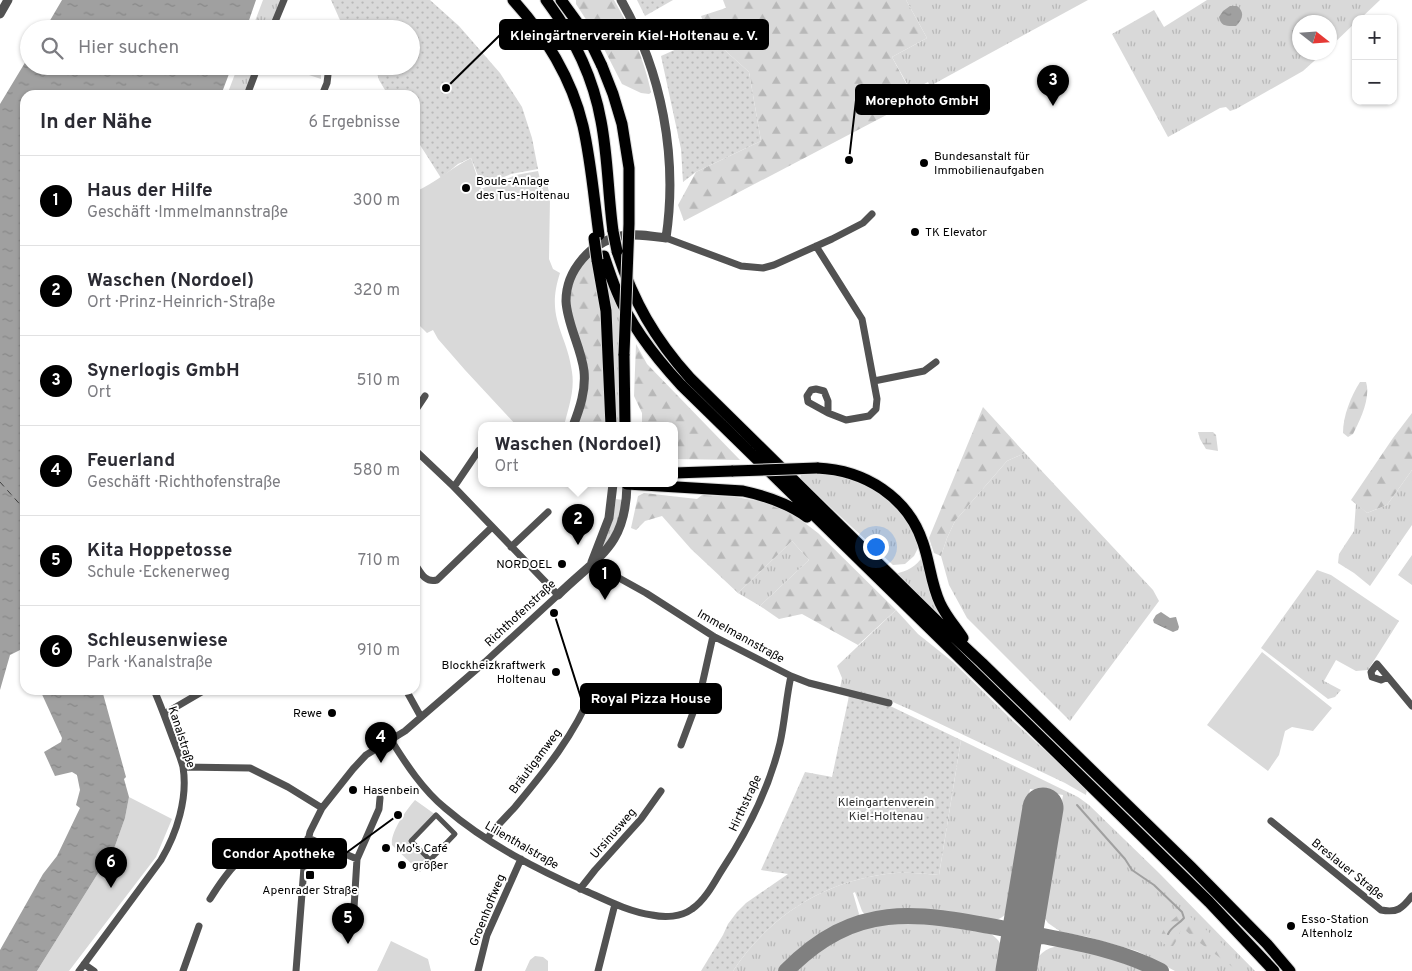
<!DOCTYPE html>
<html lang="de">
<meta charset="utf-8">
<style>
body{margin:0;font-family:Overpass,sans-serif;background:#f7f7f7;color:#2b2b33}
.controls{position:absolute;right:15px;top:15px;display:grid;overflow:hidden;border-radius:10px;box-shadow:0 1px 4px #0004}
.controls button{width:45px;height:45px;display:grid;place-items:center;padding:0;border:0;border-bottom:1px solid #e1e1e2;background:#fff;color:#2b2b33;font:25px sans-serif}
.compass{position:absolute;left:1292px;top:15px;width:45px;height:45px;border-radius:50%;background:#fff;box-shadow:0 1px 4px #0004;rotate:107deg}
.you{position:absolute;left:875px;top:546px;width:18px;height:18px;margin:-12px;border:4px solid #fff;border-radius:50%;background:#1a73e8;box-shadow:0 0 0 8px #1a73e833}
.badge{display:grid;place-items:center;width:32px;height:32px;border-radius:50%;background:#000;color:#fff;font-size:16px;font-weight:700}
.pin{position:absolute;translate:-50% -41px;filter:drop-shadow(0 1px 2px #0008)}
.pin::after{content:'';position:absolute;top:26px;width:18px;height:15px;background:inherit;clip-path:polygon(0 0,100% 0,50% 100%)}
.popup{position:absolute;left:478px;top:422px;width:200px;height:65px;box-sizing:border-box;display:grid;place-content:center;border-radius:10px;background:#fff;filter:drop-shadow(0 1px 4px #0005);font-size:16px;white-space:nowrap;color:#7c7c81}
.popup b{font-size:19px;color:#2b2b33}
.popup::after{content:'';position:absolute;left:50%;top:100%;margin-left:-10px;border:10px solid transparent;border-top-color:#fff}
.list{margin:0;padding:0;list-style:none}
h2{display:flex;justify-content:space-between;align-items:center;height:65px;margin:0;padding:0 20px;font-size:21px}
h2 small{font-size:16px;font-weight:400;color:#7c7c81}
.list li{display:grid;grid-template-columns:32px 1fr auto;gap:15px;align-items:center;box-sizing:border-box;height:90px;padding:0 20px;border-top:1px solid #e1e1e2}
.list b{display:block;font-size:19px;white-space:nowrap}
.list p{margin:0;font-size:16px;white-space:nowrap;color:#7c7c81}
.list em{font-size:16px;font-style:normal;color:#7c7c81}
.icon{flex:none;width:28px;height:28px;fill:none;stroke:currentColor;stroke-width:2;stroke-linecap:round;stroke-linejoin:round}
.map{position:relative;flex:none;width:1412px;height:971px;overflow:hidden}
.search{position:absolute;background:#fff;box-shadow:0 1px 4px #0004;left:20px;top:20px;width:400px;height:55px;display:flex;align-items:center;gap:12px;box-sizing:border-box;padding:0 18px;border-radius:28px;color:#7c7c81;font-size:19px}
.panel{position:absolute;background:#fff;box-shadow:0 1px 4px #0004;left:20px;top:90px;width:400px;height:605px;border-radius:15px}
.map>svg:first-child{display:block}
.grass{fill:url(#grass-tufts)}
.forest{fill:url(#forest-firs)}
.wetland{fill:url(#wetland-marsh)}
.park{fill:#d9d9d9}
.garden{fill:url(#garden-dots)}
.water{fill:url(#water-ripples)}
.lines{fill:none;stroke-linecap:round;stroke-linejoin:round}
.stream{stroke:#a0a0a0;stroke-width:2}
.ferry{stroke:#414141;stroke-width:1;stroke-dasharray:6 5;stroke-linecap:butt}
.taxiway{stroke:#808080;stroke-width:16}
.runway{stroke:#808080;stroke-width:41}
.trunk-casing{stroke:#dbdbdb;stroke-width:13}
.pedestrian{stroke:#525252;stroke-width:5}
.minor{stroke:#525252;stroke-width:7}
.tertiary{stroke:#525252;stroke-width:9}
.trunk{stroke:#000;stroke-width:11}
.trunk-bridge-casing{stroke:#dbdbdb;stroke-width:13;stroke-linecap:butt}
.trunk-bridge{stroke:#000;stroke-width:11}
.poi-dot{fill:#000;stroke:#fff;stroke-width:2}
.labels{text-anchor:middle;stroke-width:4;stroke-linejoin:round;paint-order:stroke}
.poi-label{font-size:12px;fill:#000;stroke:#fff;text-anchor:start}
.street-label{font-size:12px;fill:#000;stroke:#fff}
.park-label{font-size:12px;fill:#303030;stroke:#fff}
.leader{fill:none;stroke:#000;stroke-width:2}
.callout-dot{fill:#000;stroke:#fff;stroke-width:2}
.callout{fill:#000;stroke:#000;stroke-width:2}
.callout-label{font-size:14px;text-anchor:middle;font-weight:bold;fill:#fff}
</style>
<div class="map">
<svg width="1412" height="971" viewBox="0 0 1412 971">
<defs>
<pattern id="grass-tufts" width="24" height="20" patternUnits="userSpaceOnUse" patternTransform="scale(1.25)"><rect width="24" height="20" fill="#d9d9d9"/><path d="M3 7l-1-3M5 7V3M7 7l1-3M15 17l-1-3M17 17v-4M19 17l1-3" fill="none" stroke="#b8b8b8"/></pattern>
<pattern id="forest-firs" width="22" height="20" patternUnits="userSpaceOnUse" patternTransform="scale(1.25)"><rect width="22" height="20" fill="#d9d9d9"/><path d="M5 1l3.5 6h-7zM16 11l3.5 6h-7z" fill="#b8b8b8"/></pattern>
<pattern id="wetland-marsh" width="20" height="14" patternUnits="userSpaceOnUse" patternTransform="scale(1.25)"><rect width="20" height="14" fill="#d9d9d9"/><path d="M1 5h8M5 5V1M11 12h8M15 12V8" fill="none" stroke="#b8b8b8"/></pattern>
<pattern id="garden-dots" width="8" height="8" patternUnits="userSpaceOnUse" patternTransform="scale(1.25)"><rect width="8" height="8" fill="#d9d9d9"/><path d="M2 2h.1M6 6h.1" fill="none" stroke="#b8b8b8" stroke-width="1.8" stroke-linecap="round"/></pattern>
<pattern id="water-ripples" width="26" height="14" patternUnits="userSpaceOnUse" patternTransform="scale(1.25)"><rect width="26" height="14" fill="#a0a0a0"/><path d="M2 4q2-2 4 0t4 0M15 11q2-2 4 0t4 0" fill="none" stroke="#888"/></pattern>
</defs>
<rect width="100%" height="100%" fill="#fff"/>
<path class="grass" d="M263 0H281L269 29H252Z
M906 0H1088L930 86 928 82 911 91 892 57 927 38Z
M1207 0H1380L1360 19H1356V22L1330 47V22H1300V52L1323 53 1303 71 1236 109 1230 111 1226 107 1220 108 1168 137 1112 34 1154 10 1164 27Z
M238 66H255L243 95H227Z
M605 275 622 307 623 426H616Z
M1025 453 1153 590 1159 601 1070 721 967 618 949 585 941 556 947 538 955 521 1007 461Z
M1412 470V525L1370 586 1354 573 1338 563 1339 554 1354 531 1356 503 1367 513 1387 505Z
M821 471 855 477 896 504 916 536 918 548 914 556 905 564 893 565 800 479 801 474Z
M616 499 623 500C621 519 615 533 602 548L613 519Z
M792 541 809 560 760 606 738 593Z
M923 556 953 630 895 574C907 571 916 567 923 556Z
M1317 570 1331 575 1399 621 1368 670 1356 671 1336 660 1324 681 1341 690 1335 697 1328 699 1261 648Z
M896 610 918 634 953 662 1013 721 1087 789 1086 795 1065 783 911 710 886 699 840 688 842 678 837 666Z
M961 740 1078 797 1089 805 1159 873 1255 971H1175L1137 951 1088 937 1061 932 1048 923 1043 916 1063 795 1030 789 1010 910C1005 916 998 921 990 921 968 920 946 913 924 910 904 908 885 912 865 915L862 911 855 892 853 893 859 914 858 917 818 935 794 954 778 971H733C771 914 827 879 896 873 910 872 925 874 939 875Z
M889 922H922L991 934C1007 945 1002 954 999 971H794C819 942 853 931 889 922Z
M1061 946 1098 954 1145 971H1033C1036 955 1045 947 1061 946Z"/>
<path class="forest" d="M576 0H614C631 29 644 59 651 92L649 94 641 93 622 84 600 41 576 4Z
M723 0H906L927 38 892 57 915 100 684 221 678 205 696 172 761 141 749 72 708 35 701 16 726 8Z
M591 250 597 260 611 426H573L584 372 570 320 568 288Z
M636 344 647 364 740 460 674 459V426H642V413L634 396Z
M1360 382H1366C1371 398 1360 420 1353 434L1348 437 1343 433C1343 416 1351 396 1360 382Z
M983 407 1025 453 1007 461 955 521 947 538 941 556 934 553 929 538Z
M1412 413V470L1387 505 1367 513 1351 500 1393 438Z
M644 493 697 499 702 495 736 497 770 503 793 514 818 533 896 610 858 645 802 614 779 619 760 606 809 560 792 541 738 593 691 549 662 516 645 521 636 530 631 528 638 496Z
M1182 912 1187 914C1208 932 1231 948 1246 971H1238L1196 940 1183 928C1178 933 1178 940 1173 946H1168L1161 942C1159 929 1173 919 1182 912Z"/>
<path class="wetland" d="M1198 432H1213L1216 435 1218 451 1206 449 1200 439Z"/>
<path class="park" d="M302 66H321V79L300 72Z
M471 158 481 189 516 175 538 171 540 179 546 178 550 197 549 259 553 269 560 273C545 319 567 332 572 372 575 391 568 409 564 426H517L465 370 438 339 433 330 427 333 415 321V192C435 183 451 168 471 158Z
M1412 555V585L1398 575Z
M1262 652 1332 708 1313 731 1292 727 1285 731 1279 755 1268 771 1207 725Z
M129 797 172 819 156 857 69 971H37L115 846 125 818Z
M415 800 436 815 411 841 432 861 420 872 392 845C390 832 407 809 415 800Z
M391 941 428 959 431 971H377Z
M535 956 543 957 548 961V971H525L530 960Z"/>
<path class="garden" d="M331 0H430L459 26 500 73 522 107 532 138 538 169 511 174 482 186 471 158 458 164 441 178 415 137V95H388L379 80 375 66H411V29H344Z
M637 0H673L645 16Z
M708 35 749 72 761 141 696 172 683 182 681 149 661 56Z
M849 696 886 704 961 740 939 875C925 874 910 872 896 873 827 879 771 914 733 971H701L723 935 728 924 737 912 746 903 788 874 761 870 805 772 832 777Z"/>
<path class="water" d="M62 0H256L246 29H45Z
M1230 6H1237C1245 12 1243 19 1236 26 1227 26 1221 27 1219 17L1223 11Z
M29 56V66H232L221 95H25V656L22 649 10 655 0 690V104Z
M1161 612 1170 618 1176 617 1179 627 1178 630 1173 632 1154 623 1153 620 1156 615Z
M40 690H102L126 777 124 779 129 797 125 818 115 846 37 971H0V950L43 874 57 856 80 808 76 805 80 790 77 775 72 772 55 776 44 752 61 742 62 738Z"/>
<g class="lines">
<path class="stream" d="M1077 805 1125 859 1132 870 1154 885 1182 912 1184 918C1179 924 1171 927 1168 934"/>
<path class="ferry" d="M0 482 25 510"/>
<path class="taxiway" d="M1019 966C1022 953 1028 936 1043 936 1084 944 1124 952 1161 971
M786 971C856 900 916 912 1006 929 1020 938 1017 957 1016 971"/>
<path class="runway" d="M1016 971 1043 808"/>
<defs>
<path id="trunk" d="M513 0C545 35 572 79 583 126 591 161 594 199 599 235
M546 0C573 36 593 76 601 121 608 157 608 195 613 231
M561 0 588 37 602 66
M617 251C633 301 655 339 690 378L938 622 982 663 1191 867 1267 944 1290 971
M604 256C608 268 612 280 617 292 631 327 656 358 681 385L1209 902 1274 971
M597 260 606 311 611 426
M624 354 625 426
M817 468C865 470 908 497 923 543 930 563 931 584 940 603 946 616 955 626 963 638
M674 473 733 471
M627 484 743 491C766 496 788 503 807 517"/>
</defs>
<use href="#trunk" class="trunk-casing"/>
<path class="pedestrian" d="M436 815 455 834 430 860 411 841Z"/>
<path class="minor" d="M272 29 284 0
M247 95 258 66
M322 95 327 83 329 66
M666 238 741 266 763 268 774 265 832 239 863 223 872 214
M816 246 862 319 877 399 876 409 869 416 846 420 828 413V401L824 391 816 389 811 390 807 396 808 402 828 413
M874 381 924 371 936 362
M415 411 425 396
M454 487 479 450H482
M511 547 548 512
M592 563 646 593 713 636 791 676 809 683 889 703
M415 564C421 573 425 583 437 580L492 527
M1377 664 1388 677 1381 680 1372 677 1371 672Z
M1388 677 1412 706
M406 690 421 717
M164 714 205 690
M391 740C406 764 423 790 445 808 487 844 538 870 588 892 608 901 630 912 652 915 665 918 681 917 692 909 704 901 713 885 720 873 746 834 769 789 780 743 785 721 786 698 791 676
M681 745 700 694 713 636
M183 767 250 768 288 787 322 808
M1271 821 1381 910C1397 913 1402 909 1412 896
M308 838 357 859
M487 839C495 827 506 817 515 807 545 771 575 734 592 691
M580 889 595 870 641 819 661 791
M210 899C225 875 244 846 276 844 285 844 296 846 306 847
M353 924 357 859 379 809 380 798
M84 964 94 971
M79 971 161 860C177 833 188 798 183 767 181 759 178 752 175 744 168 726 162 708 154 690
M183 971 199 926
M296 971 305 854 310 832 322 808 353 769 366 755 405 731 485 662 558 595 454 487 415 450
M478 971 487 935 521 859
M598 971 615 904"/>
<path class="tertiary" d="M0 14 8 0
M573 426C580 408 586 390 584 371 581 347 567 324 566 301 566 270 591 242 621 236 634 233 652 236 666 238 678 157 662 72 621 0
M592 562 609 518 613 484
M558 595C599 555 626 547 627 484"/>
<use href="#trunk" class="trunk"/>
<defs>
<path id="trunk-bridge" d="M602 66 613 94 622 124 629 168V224L624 354
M613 231 617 251
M594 238 597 260
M733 471 817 468"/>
</defs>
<use href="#trunk-bridge" class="trunk-bridge-casing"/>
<use href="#trunk-bridge" class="trunk-bridge"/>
</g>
<g class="poi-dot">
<circle cx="924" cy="163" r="5"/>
<circle cx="466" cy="188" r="5"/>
<circle cx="915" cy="232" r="5"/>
<circle cx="562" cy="564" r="5"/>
<circle cx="556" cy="672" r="5"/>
<circle cx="332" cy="713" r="5"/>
<circle cx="353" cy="790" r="5"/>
<circle cx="386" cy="848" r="5"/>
<circle cx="402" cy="865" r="5"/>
<rect x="305" y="870" width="10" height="10" rx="2.5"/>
<circle cx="1291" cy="926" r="5"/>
</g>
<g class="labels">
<g class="poi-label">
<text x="934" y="160">Bundesanstalt für<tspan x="934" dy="14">Immobilienaufgaben</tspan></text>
<text x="476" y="185">Boule-Anlage<tspan x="476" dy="14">des Tus-Holtenau</tspan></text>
<text x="925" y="236">TK Elevator</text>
<text x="552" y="568" text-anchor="end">NORDOEL</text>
<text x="546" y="669" text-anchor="end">Blockheizkraftwerk<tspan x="546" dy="14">Holtenau</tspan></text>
<text x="322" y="717" text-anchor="end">Rewe</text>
<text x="363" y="794">Hasenbein</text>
<text x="396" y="852">Mo's Café</text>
<text x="412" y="869">größer</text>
<text x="310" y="894" text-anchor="middle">Apenrader Straße</text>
<text x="1301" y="923">Esso-Station<tspan x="1301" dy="14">Altenholz</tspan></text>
</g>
<g class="street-label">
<text transform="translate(520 613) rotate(-43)" y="4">Richthofenstraße</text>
<text transform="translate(741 636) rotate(29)" y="4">Immelmannstraße</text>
<text transform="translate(182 737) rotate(72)" y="4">Kanalstraße</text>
<text transform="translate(535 761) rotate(-53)" y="4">Bräutigamweg</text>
<text transform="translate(745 803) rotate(-65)" y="4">Hirthstraße</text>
<text transform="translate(613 833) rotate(-49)" y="4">Ursinusweg</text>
<text transform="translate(522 845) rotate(30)" y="4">Lilienthalstraße</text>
<text transform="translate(1348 869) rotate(39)" y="4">Breslauer Straße</text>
<text transform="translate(487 910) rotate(-68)" y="4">Groenhoffweg</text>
</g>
<g class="park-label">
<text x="886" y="806">Kleingartenverein<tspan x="886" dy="14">Kiel-Holtenau</tspan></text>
</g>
</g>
<path class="leader" d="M446 88L500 35M849 160L856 100M554 613L581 698M398 815L346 853"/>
<g class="callout-dot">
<circle cx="446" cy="88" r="5"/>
<circle cx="849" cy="160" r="5"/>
<circle cx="554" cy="613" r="5"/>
<circle cx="398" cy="815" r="5"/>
</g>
<g class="callout">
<rect x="500" y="20" width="268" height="29" rx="5"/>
<rect x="856" y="85" width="133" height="29" rx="5"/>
<rect x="581" y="684" width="140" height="29" rx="5"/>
<rect x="213" y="839" width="133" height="29" rx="5"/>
</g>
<g class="callout-label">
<text x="634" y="40">Kleingärtnerverein Kiel-Holtenau e. V.</text>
<text x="922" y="105">Morephoto GmbH</text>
<text x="651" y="703">Royal Pizza House</text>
<text x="279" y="858">Condor Apotheke</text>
</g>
</svg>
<div class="controls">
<button>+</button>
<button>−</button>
</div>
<svg class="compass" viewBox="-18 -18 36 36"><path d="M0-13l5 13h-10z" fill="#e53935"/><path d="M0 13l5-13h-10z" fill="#7c7c81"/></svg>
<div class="you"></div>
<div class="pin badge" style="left:605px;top:600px">1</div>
<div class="pin badge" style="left:578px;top:545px">2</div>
<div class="popup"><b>Waschen (Nordoel)</b>Ort</div>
<div class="pin badge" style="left:1053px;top:106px">3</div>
<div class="pin badge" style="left:381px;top:763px">4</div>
<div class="pin badge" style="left:348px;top:944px">5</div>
<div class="pin badge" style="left:111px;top:888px">6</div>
<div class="search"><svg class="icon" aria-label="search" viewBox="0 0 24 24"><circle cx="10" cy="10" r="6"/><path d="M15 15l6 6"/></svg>Hier suchen</div>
<section class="panel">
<h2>In der Nähe<small>6 Ergebnisse</small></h2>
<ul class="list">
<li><span class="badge">1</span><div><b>Haus der Hilfe</b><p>Geschäft · Immelmannstraße</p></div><em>300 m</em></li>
<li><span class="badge">2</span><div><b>Waschen (Nordoel)</b><p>Ort · Prinz-Heinrich-Straße</p></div><em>320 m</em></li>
<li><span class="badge">3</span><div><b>Synerlogis GmbH</b><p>Ort</p></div><em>510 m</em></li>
<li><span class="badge">4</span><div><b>Feuerland</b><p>Geschäft · Richthofenstraße</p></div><em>580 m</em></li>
<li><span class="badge">5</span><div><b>Kita Hoppetosse</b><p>Schule · Eckenerweg</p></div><em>710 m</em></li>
<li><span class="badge">6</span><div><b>Schleusenwiese</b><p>Park · Kanalstraße</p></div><em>910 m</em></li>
</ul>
</section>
</div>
